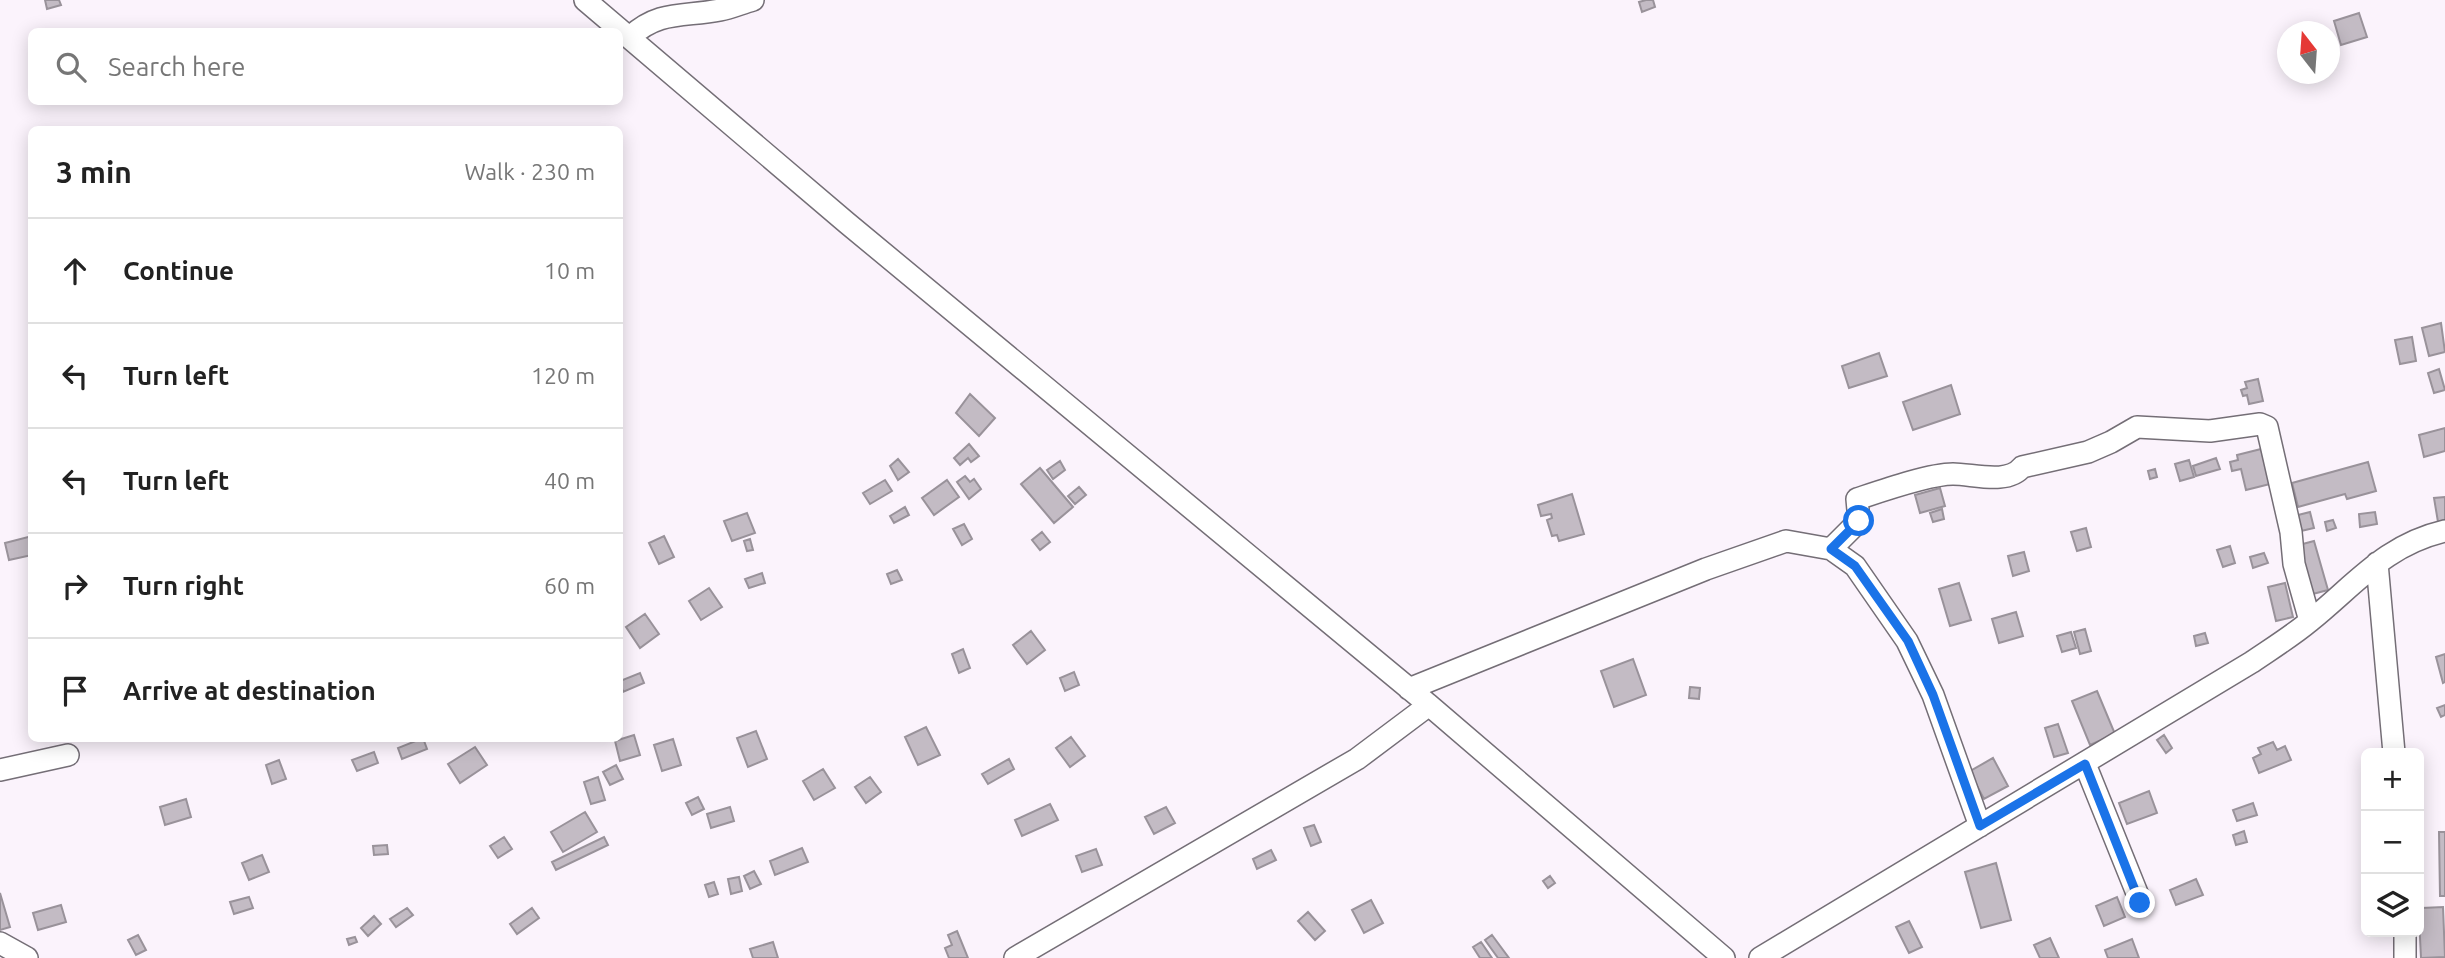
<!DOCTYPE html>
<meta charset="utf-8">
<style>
body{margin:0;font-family:Ubuntu,sans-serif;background:#f6f6f6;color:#222}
.controls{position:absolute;right:21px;bottom:21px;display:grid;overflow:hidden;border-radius:10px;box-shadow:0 4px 18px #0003}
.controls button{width:63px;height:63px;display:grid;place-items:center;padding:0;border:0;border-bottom:2px solid #e0e0e0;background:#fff;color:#222;font:35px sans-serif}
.compass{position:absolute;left:2277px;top:21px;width:63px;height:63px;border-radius:50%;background:#fff;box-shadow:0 4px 18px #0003;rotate:343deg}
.stop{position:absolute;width:21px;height:21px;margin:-16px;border:5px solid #1a73e8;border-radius:50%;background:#fff}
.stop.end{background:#1a73e8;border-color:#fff;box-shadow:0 2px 7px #0008}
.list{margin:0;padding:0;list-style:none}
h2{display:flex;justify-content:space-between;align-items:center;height:91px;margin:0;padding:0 28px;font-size:30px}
h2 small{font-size:23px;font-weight:400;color:#767676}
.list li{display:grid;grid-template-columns:46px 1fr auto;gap:21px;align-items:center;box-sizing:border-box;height:105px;padding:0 28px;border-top:2px solid #e0e0e0}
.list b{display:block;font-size:26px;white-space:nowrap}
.list em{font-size:23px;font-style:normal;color:#767676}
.icon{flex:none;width:38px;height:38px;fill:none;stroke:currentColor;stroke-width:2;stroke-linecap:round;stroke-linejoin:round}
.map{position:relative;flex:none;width:2445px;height:958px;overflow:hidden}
.search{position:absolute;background:#fff;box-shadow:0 4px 18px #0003;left:28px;top:28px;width:595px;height:77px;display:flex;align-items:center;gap:18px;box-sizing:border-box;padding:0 24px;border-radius:10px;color:#767676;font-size:26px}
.panel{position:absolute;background:#fff;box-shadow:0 4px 18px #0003;left:28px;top:126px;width:595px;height:616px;border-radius:10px}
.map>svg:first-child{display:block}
.building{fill:#c3bbc4;stroke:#99929a;stroke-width:2}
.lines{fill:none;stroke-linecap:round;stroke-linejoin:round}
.minor-casing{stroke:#746e76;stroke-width:24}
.minor{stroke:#fff;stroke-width:21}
.route{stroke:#1a73e8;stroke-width:9}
</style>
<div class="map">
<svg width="2445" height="958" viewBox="0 0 2445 958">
<rect width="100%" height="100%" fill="#fbf3fc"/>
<path class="building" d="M45 0H59L61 5 47 9Z
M1646 0H1653L1655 7 1642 12 1639 2Z
M2359 13 2367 37 2341 45 2334 21Z
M2441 323 2445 352 2429 356 2422 328Z
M2412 337 2416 361 2400 364 2395 340Z
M1879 353 1887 376 1849 388 1842 366Z
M2439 369 2445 390 2434 393 2428 373Z
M2258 379 2263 401 2249 404 2247 395 2243 396 2241 390 2247 388 2245 382Z
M1951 385 1960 414 1913 430 1903 402Z
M970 394 995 418 979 436 956 413Z
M2445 428V451L2424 457 2419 435Z
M969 444 979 456 971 462 968 458 960 465 954 458Z
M2261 449 2270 484 2246 490 2241 469 2232 471 2230 462 2238 460 2237 455Z
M2216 458 2220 469 2196 476 2193 466Z
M898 459 909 472 898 480 890 466Z
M2189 460 2194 477 2180 481 2175 464Z
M1060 461 1065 470 1053 479 1047 470Z
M2368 462 2376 491 2347 499 2345 494 2298 507 2292 483Z
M1040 468 1073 507 1054 523 1021 484Z
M2155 469 2157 477 2150 479 2148 471Z
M965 476 970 482 974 479 981 489 969 499 957 482Z
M885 480 892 491 870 504 863 493Z
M947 480 959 497 934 515 922 498Z
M1079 487 1086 495 1075 504 1068 496Z
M1940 488 1945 506 1920 513 1915 495Z
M1572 494 1584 534 1559 541 1557 535 1552 536 1547 520 1552 518 1551 514 1541 516 1538 505Z
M2445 497V520L2438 522 2434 498Z
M905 507 909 515 894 523 890 516Z
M1942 509 1944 519 1933 522 1930 513Z
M2310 512 2314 528 2301 531 2298 515Z
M2375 512 2377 524 2360 527 2359 514Z
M747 513 755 533 732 541 724 521Z
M2333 520 2336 528 2327 531 2325 522Z
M964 524 972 539 962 545 953 529Z
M2086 528 2091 547 2077 551 2071 532Z
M1042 532 1050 542 1040 550 1032 540Z
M32 536V555L9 560 5 543Z
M664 536 674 557 659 564 649 543Z
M750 539 753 550 747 551 744 541Z
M2314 541 2328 590 2309 595 2295 546Z
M2230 546 2235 563 2223 567 2217 550Z
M2024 552 2029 571 2013 576 2008 556Z
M2264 553 2268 563 2253 568 2250 557Z
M897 570 902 580 891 584 887 574Z
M762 573 765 583 749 588 745 579Z
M1959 583 1971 620 1950 626 1939 589Z
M2285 583 2293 617 2276 621 2268 587Z
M709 588 722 607 701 620 689 601Z
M2016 612 2023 636 1999 643 1992 619Z
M645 614 659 634 640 648 626 627Z
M2085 629 2091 651 2080 654 2074 632Z
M1031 631 1045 650 1027 664 1013 645Z
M2071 632 2076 648 2062 652 2057 636Z
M2205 633 2208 643 2196 646 2194 636Z
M963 649 970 668 959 673 952 654Z
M2445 654V682L2443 683 2436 657Z
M1633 659 1646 695 1614 707 1601 671Z
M1074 672 1079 685 1065 691 1060 678Z
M640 673 644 683 623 692 620 681Z
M1690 687 1700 688 1699 699 1689 698Z
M2097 691 2115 734 2090 745 2072 701Z
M2445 705V715L2441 717 2437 708Z
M2058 724 2068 753 2054 757 2045 728Z
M926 727 940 755 918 765 905 737Z
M756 731 767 759 748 767 737 738Z
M634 735 640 755 620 761 615 741Z
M2164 735 2172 748 2166 753 2157 740Z
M1071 737 1085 756 1070 767 1056 748Z
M423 738 427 749 402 759 398 748Z
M673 739 681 765 662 771 654 745Z
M2273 742 2277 750 2285 746 2291 760 2259 773 2253 758 2261 754 2258 748Z
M475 747 487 765 460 783 448 764Z
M374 752 378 763 357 771 352 760Z
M1993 758 2008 786 1984 799 1976 784 1965 774Z
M1009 759 1014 769 988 784 982 774Z
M279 760 286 779 272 784 266 765Z
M616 765 623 779 610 785 603 772Z
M823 769 835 788 814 800 803 781Z
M598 777 605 800 591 804 584 782Z
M870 777 881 792 866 803 855 787Z
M2149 791 2157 813 2127 824 2119 803Z
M698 797 704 809 692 815 686 803Z
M186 799 191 817 165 825 160 807Z
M2253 803 2257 815 2237 821 2233 810Z
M1050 804 1058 820 1022 836 1015 820Z
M730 807 734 821 711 828 707 814Z
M1166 807 1175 823 1154 834 1145 817Z
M585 812 597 832 563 852 551 832Z
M1314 825 1321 842 1311 846 1304 828Z
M2244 831 2247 842 2236 845 2233 835Z
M2439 832H2445V896H2440Z
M504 837 512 849 498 858 490 846Z
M604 837 608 845 556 870 552 862Z
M387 845 388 854 374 855 373 846Z
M802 848 808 862 775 875 770 861Z
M1096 849 1102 865 1082 872 1076 856Z
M1271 850 1276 860 1257 869 1253 859Z
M262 855 269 872 249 880 242 863Z
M1996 863 2011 920 1981 928 1965 872Z
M754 871 761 884 750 889 744 876Z
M1550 876 1555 883 1548 888 1543 881Z
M739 877 742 891 731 894 728 879Z
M2196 879 2203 895 2176 905 2170 890Z
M714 882 718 894 709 897 705 885Z
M0 893 10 927 0 930Z
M249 897 253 908 234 914 230 902Z
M2117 897 2125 917 2104 926 2096 906Z
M1371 900 1383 923 1364 933 1352 910Z
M61 905 66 922 38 930 33 913Z
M2443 907 2445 957 2421 958 2419 917H2422V908Z
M407 908 413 915 396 927 390 919Z
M532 908 539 918 517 934 510 924Z
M1308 912 1325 931 1315 940 1298 921Z
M374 916 381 924 368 936 361 928Z
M1909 921 1922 947 1909 953 1896 927Z
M957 931 968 958H949L945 948 952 945 948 935Z
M138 935 146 950 136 955 128 940Z
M1492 935 1509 958H1498L1485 940Z
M355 937 357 942 349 945 347 939Z
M2050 938 2059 958H2040L2034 945Z
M2132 939 2139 958H2108L2105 950Z
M773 942 778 958H753L750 949Z
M1481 942 1492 958H1480L1473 947Z"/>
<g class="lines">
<defs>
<path id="minor" d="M585 0 847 223 1429 705 1724 958
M630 37C659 10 684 17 720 10 731 8 742 3 753 0
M1831 549 1855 566 1907 641 1933 695 1980 826
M2377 563 2394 753
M1409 689 1706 569 1786 541 1831 549 1859 521 1857 499C1881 491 1929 474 1953 474 1973 474 2008 485 2022 467L2088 452 2111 442 2137 427 2210 431 2260 424 2267 427 2291 532 2294 564 2310 621
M2085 764 2141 903
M0 770 68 755
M0 943 27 958
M1015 958 1357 759 1429 705
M1760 958 2252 662C2271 649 2292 636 2310 621 2356 584 2385 545 2445 531
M2405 958V932"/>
</defs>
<use href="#minor" class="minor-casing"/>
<use href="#minor" class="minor"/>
</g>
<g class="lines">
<path class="route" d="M1859 521 1831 549 1855 566 1908 641 1933 695 1980 826 2085 764 2140 903"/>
</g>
</svg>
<div class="controls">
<button>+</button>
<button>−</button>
<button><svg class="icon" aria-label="layers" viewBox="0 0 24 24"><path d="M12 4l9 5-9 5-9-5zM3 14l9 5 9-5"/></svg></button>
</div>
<svg class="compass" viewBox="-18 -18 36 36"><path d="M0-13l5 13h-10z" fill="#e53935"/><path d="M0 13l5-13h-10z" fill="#767676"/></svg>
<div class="stop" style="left:1859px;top:521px"></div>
<div class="stop end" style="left:2140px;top:903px"></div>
<div class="search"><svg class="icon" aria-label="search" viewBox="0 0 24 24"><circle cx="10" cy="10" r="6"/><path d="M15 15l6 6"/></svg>Search here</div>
<section class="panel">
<h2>3 min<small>Walk · 230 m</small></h2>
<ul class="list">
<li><svg class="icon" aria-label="ahead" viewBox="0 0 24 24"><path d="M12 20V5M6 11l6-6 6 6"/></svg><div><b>Continue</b></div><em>10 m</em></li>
<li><svg class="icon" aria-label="left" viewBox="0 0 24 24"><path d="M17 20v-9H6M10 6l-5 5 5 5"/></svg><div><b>Turn left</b></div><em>120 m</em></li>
<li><svg class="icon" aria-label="left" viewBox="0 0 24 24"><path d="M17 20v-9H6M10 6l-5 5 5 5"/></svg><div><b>Turn left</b></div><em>40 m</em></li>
<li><svg class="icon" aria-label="right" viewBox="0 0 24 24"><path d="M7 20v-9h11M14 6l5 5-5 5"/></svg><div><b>Turn right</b></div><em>60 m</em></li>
<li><svg class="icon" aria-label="arrive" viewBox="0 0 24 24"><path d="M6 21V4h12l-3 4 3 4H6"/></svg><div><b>Arrive at destination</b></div></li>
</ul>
</section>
</div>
